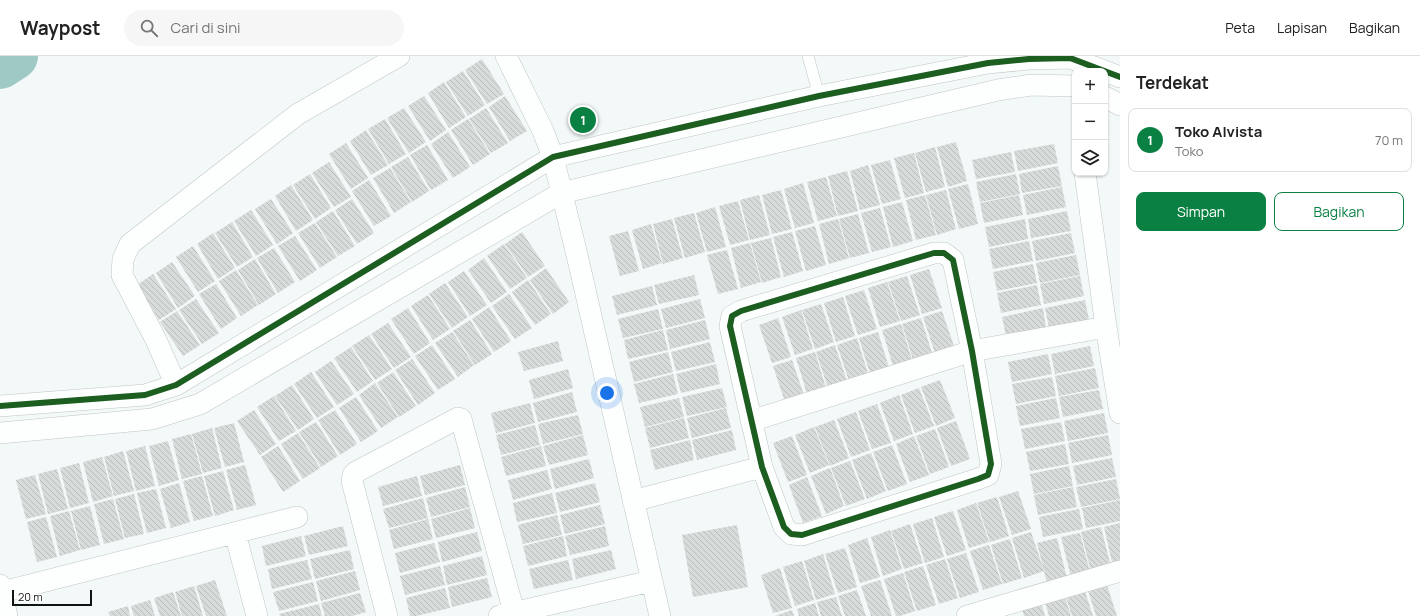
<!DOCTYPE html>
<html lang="id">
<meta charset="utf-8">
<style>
body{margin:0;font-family:Manrope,sans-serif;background:#f6f6f6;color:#222}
.controls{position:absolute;right:12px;top:12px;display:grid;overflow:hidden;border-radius:8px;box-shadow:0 1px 3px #0004}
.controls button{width:36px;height:36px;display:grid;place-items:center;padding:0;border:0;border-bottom:1px solid #e0e0e0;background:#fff;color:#222;font:20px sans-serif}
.scale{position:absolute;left:12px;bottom:10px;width:80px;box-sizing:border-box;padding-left:4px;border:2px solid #101413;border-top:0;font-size:11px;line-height:14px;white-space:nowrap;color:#101413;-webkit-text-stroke:3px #fff;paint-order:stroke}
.you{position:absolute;left:607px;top:337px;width:14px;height:14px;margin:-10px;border:3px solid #fff;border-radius:50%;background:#1a73e8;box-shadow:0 0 0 6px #1a73e833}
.badge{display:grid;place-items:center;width:26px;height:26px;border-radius:50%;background:#0b8043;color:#fff;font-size:13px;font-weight:700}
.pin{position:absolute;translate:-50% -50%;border:2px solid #fff;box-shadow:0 1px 4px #0006}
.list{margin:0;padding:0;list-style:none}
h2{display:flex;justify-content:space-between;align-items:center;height:52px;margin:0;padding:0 16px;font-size:17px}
h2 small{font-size:13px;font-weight:400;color:#767676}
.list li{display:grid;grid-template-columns:26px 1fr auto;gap:12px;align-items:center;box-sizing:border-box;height:64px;margin:0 8px 8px;padding:0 8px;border:1px solid #e0e0e0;border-radius:8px}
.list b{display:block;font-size:15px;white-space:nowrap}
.list p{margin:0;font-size:13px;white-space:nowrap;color:#767676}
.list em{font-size:13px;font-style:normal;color:#767676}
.actions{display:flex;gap:8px;padding:12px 16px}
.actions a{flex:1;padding:9px 0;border:1px solid #0b8043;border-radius:8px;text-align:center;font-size:14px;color:#0b8043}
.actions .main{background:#0b8043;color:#fff}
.icon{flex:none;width:22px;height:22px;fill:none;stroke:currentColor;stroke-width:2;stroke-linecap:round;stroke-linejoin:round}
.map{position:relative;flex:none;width:1120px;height:560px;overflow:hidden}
header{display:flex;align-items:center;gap:24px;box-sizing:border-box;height:56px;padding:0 20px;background:#fff;border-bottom:1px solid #e0e0e0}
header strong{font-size:19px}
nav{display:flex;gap:22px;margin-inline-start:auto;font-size:14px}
.search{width:280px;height:36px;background:#f6f6f6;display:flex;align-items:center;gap:10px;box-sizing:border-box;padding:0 14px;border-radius:22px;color:#767676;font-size:15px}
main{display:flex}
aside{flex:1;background:#fff}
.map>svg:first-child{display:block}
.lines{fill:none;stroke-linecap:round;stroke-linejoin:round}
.river{stroke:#9fc9c4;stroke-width:48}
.building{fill:url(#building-back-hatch)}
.service-casing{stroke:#c0c6c5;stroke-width:12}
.minor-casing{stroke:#c0c6c5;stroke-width:22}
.service{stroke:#fdfefe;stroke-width:11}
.minor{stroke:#fdfefe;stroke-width:21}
.cycleway-casing{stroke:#fff;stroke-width:8}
.cycleway{stroke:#1b5e20;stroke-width:6}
</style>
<header>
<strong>Waypost</strong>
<div class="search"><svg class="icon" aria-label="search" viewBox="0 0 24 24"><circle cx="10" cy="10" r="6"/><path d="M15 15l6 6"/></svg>Cari di sini</div>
<nav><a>Peta</a><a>Lapisan</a><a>Bagikan</a></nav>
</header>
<main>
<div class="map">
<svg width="1120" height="560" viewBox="0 0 1120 560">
<defs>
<pattern id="building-back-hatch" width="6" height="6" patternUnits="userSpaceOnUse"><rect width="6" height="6" fill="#d7dcdb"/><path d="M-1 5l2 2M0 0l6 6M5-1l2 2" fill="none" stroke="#b8bcbb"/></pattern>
</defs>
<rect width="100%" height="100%" fill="#f2f9f8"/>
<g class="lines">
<path class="river" d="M0 9 14 0"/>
</g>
<path class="building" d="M482 3 504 38 487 48 465 14Z
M463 15 485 49 468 60 446 26Z
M444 26 466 61 449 72 428 37Z
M424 40 446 74 430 85 408 50Z
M505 40 527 75 510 85 489 51Z
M404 52 426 86 409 97 387 62Z
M486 52 508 87 491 97 469 63Z
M385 63 406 98 389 108 368 73Z
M468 63 490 98 473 109 451 74Z
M366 74 388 109 371 119 350 85Z
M448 76 470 111 453 122 431 88Z
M956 86 967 125 948 131 937 91Z
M346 87 368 122 351 133 329 98Z
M1054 88 1058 107 1018 115 1014 95Z
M427 89 448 124 431 134 410 99Z
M935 91 945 131 926 136 915 97Z
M1011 96 1015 116 976 123 972 104Z
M914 97 924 137 905 142 894 102Z
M408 101 429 135 412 146 391 111Z
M890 104 901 143 882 148 871 109Z
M329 106 351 141 334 151 312 117Z
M868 109 880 149 860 154 850 115Z
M1058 110 1062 130 1022 137 1019 118Z
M390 112 411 146 394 157 373 122Z
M847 115 858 155 838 160 828 120Z
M310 118 331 152 315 163 293 129Z
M1016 118 1020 138 980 146 976 126Z
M826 121 837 160 818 165 807 126Z
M369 124 391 160 374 170 352 135Z
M803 127 814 167 795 172 784 133Z
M968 128 978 168 959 173 948 133Z
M291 129 313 164 296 175 275 140Z
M1062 131 1066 151 1027 159 1023 139Z
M781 134 792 173 772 178 762 139Z
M946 134 956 173 937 179 926 139Z
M759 139 770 179 750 184 740 144Z
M925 139 936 179 916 184 906 144Z
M1019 139 1023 159 984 167 980 147Z
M271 143 293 177 277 188 255 153Z
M352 143 374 177 357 188 335 154Z
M738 145 749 184 730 189 719 150Z
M902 146 913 185 893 191 883 151Z
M715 151 726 191 707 196 696 157Z
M880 152 891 191 872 196 861 157Z
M251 154 273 189 256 200 234 165Z
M333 155 355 190 338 200 316 166Z
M1067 155 1071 175 1031 182 1028 163Z
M694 157 705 196 685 202 674 162Z
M858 158 869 197 850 202 839 163Z
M672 163 683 202 663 208 653 168Z
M838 163 849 202 829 208 819 168Z
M1025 163 1028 183 989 191 985 171Z
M232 166 253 201 237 211 215 177Z
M315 167 337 201 320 212 298 177Z
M651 168 662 207 643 213 632 174Z
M815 170 826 209 806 215 795 175Z
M628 175 639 215 620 220 609 180Z
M522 176 545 210 528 221 505 188Z
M792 176 803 215 784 221 773 181Z
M213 177 235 212 218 223 197 188Z
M1071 177 1075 197 1036 205 1032 185Z
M295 180 317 214 300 225 278 190Z
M771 182 781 221 762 227 751 187Z
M1029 185 1033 205 993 213 989 193Z
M750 187 761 226 741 232 731 192Z
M504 188 527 222 510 233 487 200Z
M193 190 215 225 198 236 176 201Z
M274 192 295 226 278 237 257 202Z
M727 194 738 233 718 238 707 199Z
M1076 199 1080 219 1040 227 1036 207Z
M484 202 507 236 491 247 468 214Z
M255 203 276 238 259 249 238 214Z
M172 206 195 240 178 252 156 217Z
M1033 208 1037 227 997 235 993 216Z
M546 212 569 246 553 258 530 224Z
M929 213 942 252 922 258 910 219Z
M236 214 258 249 241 260 219 225Z
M464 215 487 249 470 260 448 226Z
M153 218 176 253 159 264 137 229Z
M694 219 699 239 659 248 654 229Z
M907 220 920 259 901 265 888 226Z
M1080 220 1084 240 1044 248 1040 228Z
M528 224 551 258 535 269 512 236Z
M887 226 900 265 880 271 868 232Z
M445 227 468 261 452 272 429 238Z
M216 228 237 262 221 273 199 238Z
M1037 229 1041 249 1001 257 997 237Z
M652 230 657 249 617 259 612 240Z
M864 234 877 273 858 279 845 240Z
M509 238 532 272 515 283 492 250Z
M428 239 450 273 433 284 411 250Z
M843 241 855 280 836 286 824 247Z
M196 243 219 277 202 288 179 254Z
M700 243 705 262 666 272 661 253Z
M1085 244 1089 264 1049 272 1045 252Z
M821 248 834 286 815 293 802 254Z
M489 251 511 285 494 296 472 263Z
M408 252 430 287 414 298 391 263Z
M1043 252 1046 272 1006 280 1002 261Z
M658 253 663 273 623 282 618 263Z
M801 254 813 293 795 299 782 261Z
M177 255 200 289 183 300 160 266Z
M942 255 955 293 936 300 923 261Z
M778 262 791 301 772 307 759 269Z
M921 262 933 300 914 307 902 268Z
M470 264 492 298 475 309 453 275Z
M705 264 710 283 670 293 666 274Z
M388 267 411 301 394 312 371 278Z
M901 268 913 307 894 313 882 274Z
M663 274 668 294 628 303 624 284Z
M452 276 474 309 458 321 435 287Z
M878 276 890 315 871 321 859 282Z
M369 279 392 313 375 324 352 290Z
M857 282 869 321 850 328 837 289Z
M558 285 563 305 524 315 518 296Z
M710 286 715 306 676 315 671 296Z
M432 289 455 323 438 334 415 300Z
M835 289 848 328 829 335 816 296Z
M1090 290 1094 310 1055 318 1051 298Z
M351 291 373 325 357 336 334 302Z
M668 296 673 316 634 326 629 306Z
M815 296 827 335 808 341 796 302Z
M1048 298 1052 318 1012 326 1008 306Z
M412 303 435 337 418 349 395 314Z
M792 304 805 342 786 349 773 310Z
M331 305 354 338 337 349 315 316Z
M716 308 720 328 681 337 676 318Z
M1095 312 1099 332 1059 340 1055 320Z
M568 313 573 332 534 343 529 324Z
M311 316 334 351 317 362 294 328Z
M393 316 416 350 399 361 377 327Z
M673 318 678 338 639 347 634 328Z
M1052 321 1056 340 1016 348 1012 328Z
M940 324 955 362 936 370 921 331Z
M375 327 398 361 381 372 359 339Z
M292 329 314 363 298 374 275 340Z
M722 332 727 351 687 360 682 341Z
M919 332 934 370 915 377 901 339Z
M1099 334 1103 353 1063 361 1059 341Z
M572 336 577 356 538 366 533 347Z
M899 339 913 378 894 385 880 347Z
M274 340 296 375 279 385 257 351Z
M356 341 378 375 361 386 339 352Z
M679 342 684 361 645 371 640 351Z
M1056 342 1060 362 1020 370 1016 350Z
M530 347 535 367 496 377 491 357Z
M877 348 891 387 872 393 858 355Z
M726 352 731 372 692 382 687 362Z
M254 354 276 388 260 399 237 365Z
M335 354 357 388 340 399 318 364Z
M856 356 870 394 851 401 837 363Z
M1104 357 1108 377 1068 385 1064 365Z
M578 359 583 378 543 388 538 368Z
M684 362 689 382 650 392 645 372Z
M834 364 849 402 830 410 815 371Z
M956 365 970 403 951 410 937 372Z
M316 366 338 400 321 411 299 376Z
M1061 366 1065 385 1025 393 1021 373Z
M234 367 244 406 225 411 214 372Z
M535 369 540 389 501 399 496 379Z
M814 371 829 409 810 417 795 379Z
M212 372 222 412 203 417 192 378Z
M935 373 949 411 930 418 916 380Z
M732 374 736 394 697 404 692 384Z
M298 377 320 412 303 423 281 388Z
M191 378 202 418 182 423 172 383Z
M583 379 588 399 549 409 543 390Z
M1108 379 1112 399 1072 407 1068 387Z
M792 380 807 419 788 426 773 387Z
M914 380 929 419 910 426 896 388Z
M690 384 694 404 655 414 650 394Z
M168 385 179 424 159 430 149 390Z
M1065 388 1069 408 1030 415 1026 396Z
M892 389 907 428 888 435 873 396Z
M145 390 155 430 136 435 126 395Z
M278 390 300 425 283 436 261 401Z
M541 390 546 410 506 420 501 401Z
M123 395 134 435 114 440 104 401Z
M871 397 886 435 867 443 852 404Z
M102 401 113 440 93 446 83 406Z
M1112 402 1116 421 1077 429 1073 410Z
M589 403 594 422 555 433 550 413Z
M850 405 865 443 846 450 831 412Z
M79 407 89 447 70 452 60 412Z
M245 409 256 449 237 454 226 414Z
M460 409 465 429 425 439 420 420Z
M1069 410 1073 430 1034 438 1030 418Z
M830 412 844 450 826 458 811 420Z
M57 413 68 453 48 458 38 418Z
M547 414 552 433 513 444 508 424Z
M223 415 234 454 215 460 204 420Z
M35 419 46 458 26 463 16 424Z
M202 420 213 460 194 465 183 425Z
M417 420 422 440 383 450 378 431Z
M807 421 822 460 803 467 789 429Z
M1116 423 1120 443 1081 451 1076 431Z
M179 427 190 466 171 472 160 433Z
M595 427 600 446 560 456 555 437Z
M465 431 470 451 431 461 426 442Z
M1073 431 1077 451 1038 459 1034 439Z
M156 433 166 472 147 477 137 437Z
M1018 435 1031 473 1012 479 999 441Z
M552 437 557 457 517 466 513 447Z
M134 438 144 478 125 482 115 443Z
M997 441 1009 480 990 486 977 447Z
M423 442 428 462 389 472 383 453Z
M113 443 124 483 104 488 94 448Z
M1120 444V465L1086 472 1082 452Z
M976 447 989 486 969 492 957 454Z
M600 449 605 468 565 478 560 459Z
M90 450 100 489 81 494 71 455Z
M470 452 475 472 436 482 431 463Z
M1079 453 1083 473 1043 481 1039 461Z
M69 455 80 494 60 500 50 460Z
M953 455 966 494 947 500 934 461Z
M557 459 562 479 523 488 518 469Z
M46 461 57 501 37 506 27 466Z
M932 462 944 501 925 507 913 468Z
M428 463 433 483 394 493 389 474Z
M1120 467V509L1113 511 1104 471Z
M910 468 923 507 904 513 891 475Z
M737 469 748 531 693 541 682 479Z
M343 470 348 490 309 499 304 480Z
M605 470 609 490 570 499 565 480Z
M1101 471 1111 511 1091 516 1081 476Z
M890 474 902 513 883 520 871 481Z
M477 476 482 495 442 506 438 486Z
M1031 476 1044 515 1024 522 1012 482Z
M1080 477 1090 516 1071 521 1061 481Z
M301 480 306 500 266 510 262 490Z
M563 480 567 500 528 510 523 490Z
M867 482 880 521 860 527 848 489Z
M1057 482 1067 522 1047 527 1037 487Z
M1010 483 1022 522 1003 528 991 489Z
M434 487 440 506 400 517 395 497Z
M989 489 1002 528 983 534 970 495Z
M845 492 857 531 838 537 825 498Z
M350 494 354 513 315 523 310 503Z
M611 494 616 513 576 523 572 503Z
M966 497 979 536 960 542 947 503Z
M823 498 835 538 816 544 804 505Z
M482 500 487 519 447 529 443 510Z
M945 503 958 542 939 548 926 509Z
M307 504 312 523 272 533 268 513Z
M568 504 573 524 534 533 529 513Z
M802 505 814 544 795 550 783 511Z
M440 510 445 529 405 539 400 520Z
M923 510 936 549 917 555 904 516Z
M780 512 792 552 773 557 761 519Z
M355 515 360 534 321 545 316 525Z
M903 517 915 555 900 560H896L884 523Z
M487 522 492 541 452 551 448 531Z
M1105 523 1117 560H1096L1086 528Z
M215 524 227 560H206L196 530Z
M880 524 892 560H871L861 530Z
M313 526 318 545 279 555 273 536Z
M1083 529 1093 560H1072L1064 535Z
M194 530 203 560H182L175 536Z
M445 532 450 552 416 560H410L406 542Z
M857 534 866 560H845L838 540Z
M1063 535 1071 560H1049L1044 542Z
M173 536 181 560H160L154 542Z
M360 537 366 556 352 560H325L321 547Z
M836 541 842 560H821L817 546Z
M1040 543 1045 560H1024L1021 549Z
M150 544 155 560H134L131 550Z
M815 547 819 560H799L797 553Z
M319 548 322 560H280L279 558Z
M128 550 130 560H110L108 556Z
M792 554 794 560H775Z"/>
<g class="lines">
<defs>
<path id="service" d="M808 0 819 40"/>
<path id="minor" d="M506 0 543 75 553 101 577 199 660 560
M1105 41 1120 49
M1085 117 1106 271 1120 357
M934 197H944L953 204 972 295 991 408 988 419 978 423 802 479 791 478 784 471 762 411 730 270 732 260 741 255Z
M176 329 156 284 122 219 123 203 130 188 298 58 399 0
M0 350 145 339 176 329 553 101 819 40 988 7 1029 3 1070 2 1120 21
M751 365 972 295 1106 271
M0 377 152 363 200 348 561 137 998 34 1031 29 1075 30
M633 445 762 411
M235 477 257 560
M0 529 7 560
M2 536 297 461
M387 560 352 425 353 419 356 416 458 362 461 363 514 556
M499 560 651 525
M967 560 1120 515"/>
</defs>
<use href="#service" class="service-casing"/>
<use href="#minor" class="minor-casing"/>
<use href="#service" class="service"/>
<use href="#minor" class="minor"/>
<defs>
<path id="cycleway" d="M934 197H944L953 204 972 295 991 408 988 419 978 423 802 479 791 478 784 471 762 411 730 270 732 260 741 255Z
M0 350 145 339 176 329 553 101 819 40 988 7 1029 3 1070 2 1120 21"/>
</defs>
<use href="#cycleway" class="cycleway-casing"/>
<use href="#cycleway" class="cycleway"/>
</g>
</svg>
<div class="controls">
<button>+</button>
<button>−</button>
<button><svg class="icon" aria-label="layers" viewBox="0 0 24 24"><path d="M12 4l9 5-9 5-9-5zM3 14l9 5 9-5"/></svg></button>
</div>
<div class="scale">20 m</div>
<div class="you"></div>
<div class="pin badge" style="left:583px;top:64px">1</div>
</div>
<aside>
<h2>Terdekat<small></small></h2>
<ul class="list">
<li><span class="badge">1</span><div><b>Toko Alvista</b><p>Toko</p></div><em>70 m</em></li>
</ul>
<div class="actions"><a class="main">Simpan</a><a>Bagikan</a></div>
</aside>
</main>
